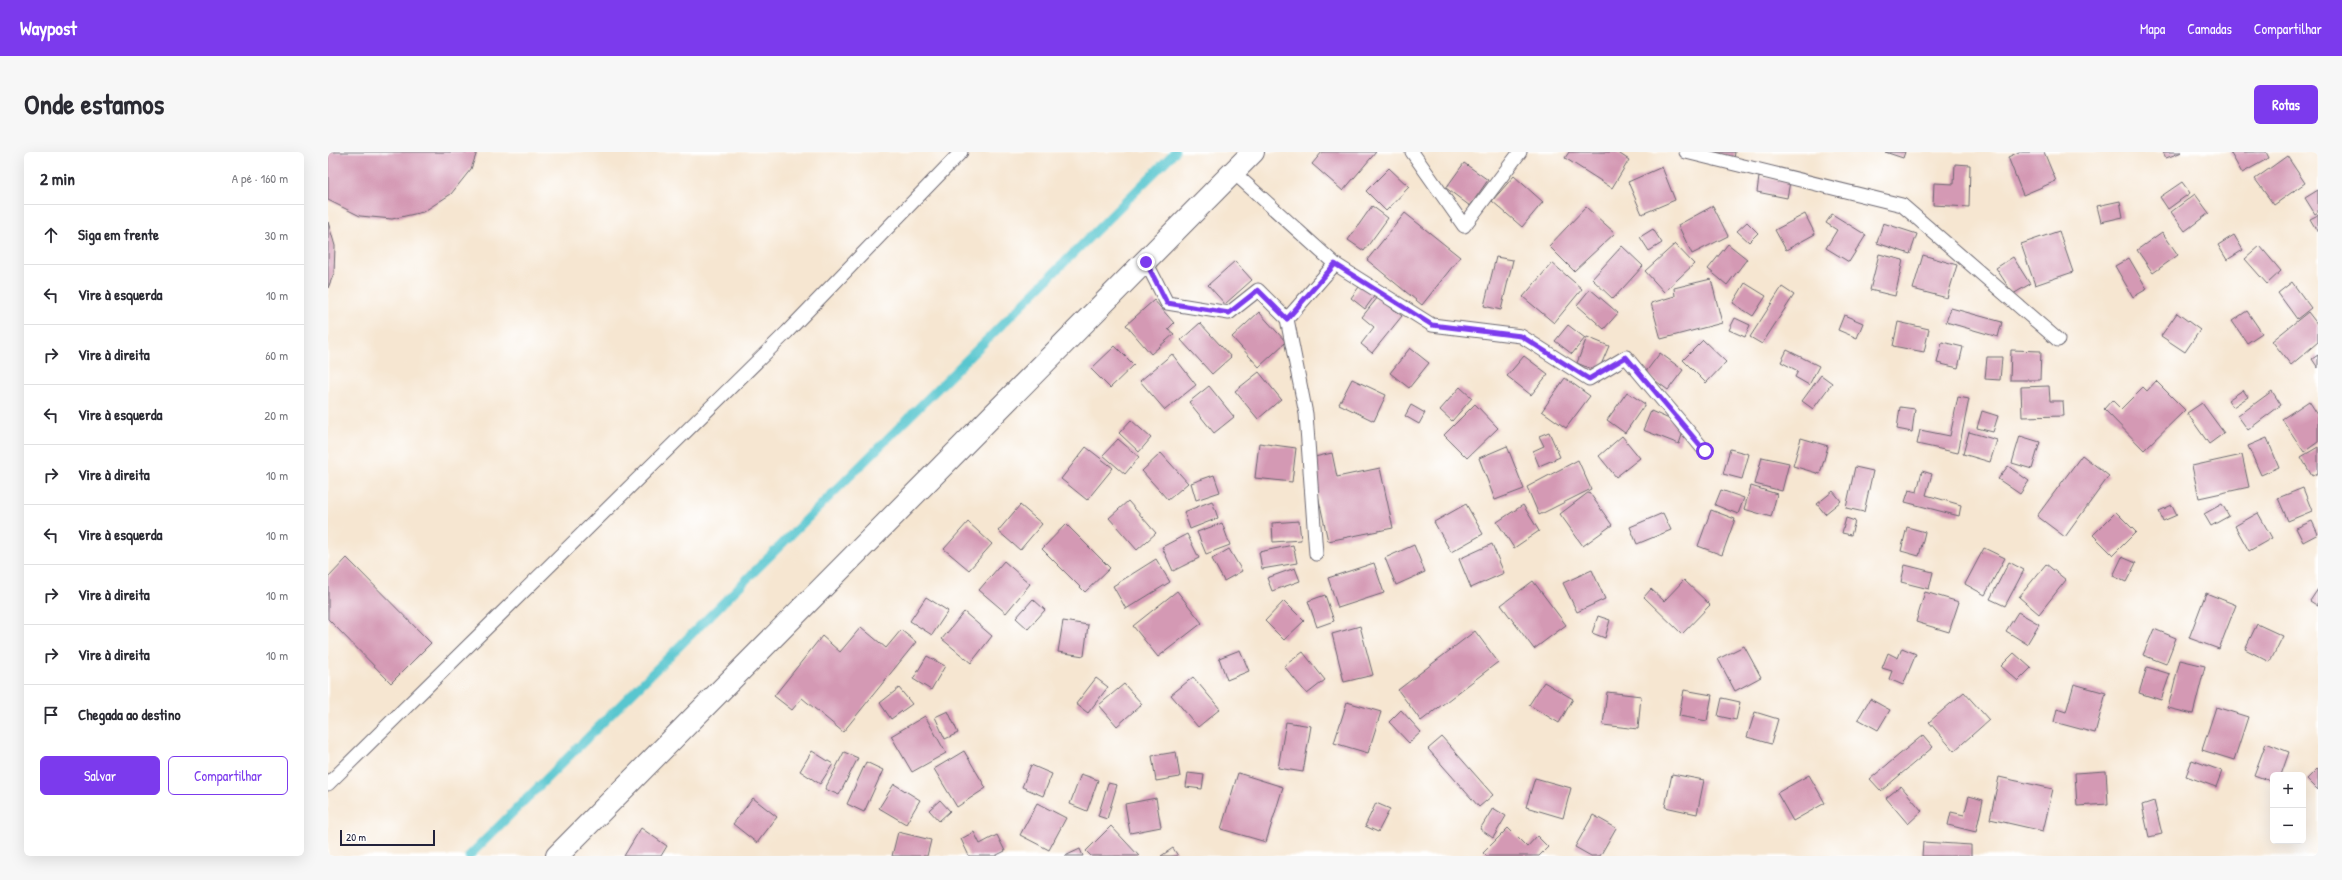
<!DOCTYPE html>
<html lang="pt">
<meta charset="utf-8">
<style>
body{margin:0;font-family:"Patrick Hand",sans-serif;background:#f7f7f7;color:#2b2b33}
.controls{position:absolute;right:12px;bottom:12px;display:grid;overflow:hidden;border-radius:6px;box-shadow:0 4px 16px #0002}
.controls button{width:36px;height:36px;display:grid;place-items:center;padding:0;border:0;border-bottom:1px solid #e1e1e2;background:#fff;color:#2b2b33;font:20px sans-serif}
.scale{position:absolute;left:12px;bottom:10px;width:95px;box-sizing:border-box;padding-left:4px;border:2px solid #22223b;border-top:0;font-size:11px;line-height:14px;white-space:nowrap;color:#22223b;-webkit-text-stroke:3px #fff;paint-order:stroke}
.stop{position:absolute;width:12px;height:12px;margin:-9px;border:3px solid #7c3aed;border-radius:50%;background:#fff}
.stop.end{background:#7c3aed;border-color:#fff;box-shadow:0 1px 4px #0008}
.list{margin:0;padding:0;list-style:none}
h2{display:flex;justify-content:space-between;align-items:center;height:52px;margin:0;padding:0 16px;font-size:17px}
h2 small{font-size:13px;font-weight:400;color:#7c7c81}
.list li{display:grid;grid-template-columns:26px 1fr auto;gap:12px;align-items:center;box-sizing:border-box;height:60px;padding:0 16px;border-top:1px solid #e1e1e2}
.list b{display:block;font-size:15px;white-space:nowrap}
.list em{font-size:13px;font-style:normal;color:#7c7c81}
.actions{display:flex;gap:8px;padding:12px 16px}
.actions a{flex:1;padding:9px 0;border:1px solid #7c3aed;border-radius:6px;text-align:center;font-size:14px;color:#7c3aed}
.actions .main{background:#7c3aed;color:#fff}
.icon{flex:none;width:22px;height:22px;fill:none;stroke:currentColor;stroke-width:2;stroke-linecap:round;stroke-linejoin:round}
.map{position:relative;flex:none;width:1990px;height:704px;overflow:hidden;border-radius:6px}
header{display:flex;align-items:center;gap:24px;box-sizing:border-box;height:56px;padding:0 20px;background:#7c3aed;color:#fff}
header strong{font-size:19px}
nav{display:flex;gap:22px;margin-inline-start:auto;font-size:14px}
.intro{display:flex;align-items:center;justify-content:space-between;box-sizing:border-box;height:96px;padding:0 24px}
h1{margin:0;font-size:28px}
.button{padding:10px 18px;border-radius:6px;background:#7c3aed;color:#fff;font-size:14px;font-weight:700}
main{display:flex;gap:24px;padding:0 24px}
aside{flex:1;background:#fff;border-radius:6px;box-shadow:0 4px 16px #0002}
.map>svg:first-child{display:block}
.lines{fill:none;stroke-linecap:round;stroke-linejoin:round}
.stream{stroke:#59c6cf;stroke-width:9}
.building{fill:#d499b4}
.lane-casing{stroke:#6c6770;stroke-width:15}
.street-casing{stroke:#6c6770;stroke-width:24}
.lane{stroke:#fff;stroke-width:13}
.street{stroke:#fff;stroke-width:22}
.route{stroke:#7c3aed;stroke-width:5}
</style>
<header>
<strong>Waypost</strong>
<nav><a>Mapa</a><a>Camadas</a><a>Compartilhar</a></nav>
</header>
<div class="intro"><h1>Onde estamos</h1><a class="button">Rotas</a></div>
<main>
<aside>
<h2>2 min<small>A pé · 160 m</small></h2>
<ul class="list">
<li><svg class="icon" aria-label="ahead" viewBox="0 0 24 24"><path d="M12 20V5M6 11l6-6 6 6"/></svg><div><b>Siga em frente</b></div><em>30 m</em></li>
<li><svg class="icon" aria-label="left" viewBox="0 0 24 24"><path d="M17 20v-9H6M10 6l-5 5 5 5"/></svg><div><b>Vire à esquerda</b></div><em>10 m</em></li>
<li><svg class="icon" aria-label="right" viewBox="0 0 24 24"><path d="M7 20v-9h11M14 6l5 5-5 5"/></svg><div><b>Vire à direita</b></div><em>60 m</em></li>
<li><svg class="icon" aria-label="left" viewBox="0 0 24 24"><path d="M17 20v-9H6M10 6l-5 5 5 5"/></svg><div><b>Vire à esquerda</b></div><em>20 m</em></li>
<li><svg class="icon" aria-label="right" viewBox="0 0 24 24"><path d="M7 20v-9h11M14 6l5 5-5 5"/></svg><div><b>Vire à direita</b></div><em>10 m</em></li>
<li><svg class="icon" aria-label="left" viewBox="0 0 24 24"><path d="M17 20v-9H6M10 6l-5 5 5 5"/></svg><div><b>Vire à esquerda</b></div><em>10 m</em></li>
<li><svg class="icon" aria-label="right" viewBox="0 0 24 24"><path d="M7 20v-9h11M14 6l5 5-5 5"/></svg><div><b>Vire à direita</b></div><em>10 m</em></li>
<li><svg class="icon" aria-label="right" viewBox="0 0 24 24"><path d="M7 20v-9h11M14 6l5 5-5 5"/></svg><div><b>Vire à direita</b></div><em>10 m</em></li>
<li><svg class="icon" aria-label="arrive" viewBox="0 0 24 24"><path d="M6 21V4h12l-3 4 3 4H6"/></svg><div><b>Chegada ao destino</b></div></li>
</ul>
<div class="actions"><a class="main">Salvar</a><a>Compartilhar</a></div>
</aside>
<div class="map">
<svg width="1990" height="704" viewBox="0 0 1990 704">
<rect width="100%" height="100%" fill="#fff"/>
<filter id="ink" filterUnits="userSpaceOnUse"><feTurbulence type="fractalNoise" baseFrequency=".025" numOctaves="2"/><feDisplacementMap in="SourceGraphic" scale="8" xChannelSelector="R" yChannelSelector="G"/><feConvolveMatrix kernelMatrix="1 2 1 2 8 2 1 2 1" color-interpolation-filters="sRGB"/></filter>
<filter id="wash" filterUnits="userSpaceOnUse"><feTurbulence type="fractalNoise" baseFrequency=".012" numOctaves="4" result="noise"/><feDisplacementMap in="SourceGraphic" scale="16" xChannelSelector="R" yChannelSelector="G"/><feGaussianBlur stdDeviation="0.9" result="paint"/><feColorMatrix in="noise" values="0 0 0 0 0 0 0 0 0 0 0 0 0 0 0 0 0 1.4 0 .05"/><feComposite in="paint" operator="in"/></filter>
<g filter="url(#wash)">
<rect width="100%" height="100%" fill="#f6e6d1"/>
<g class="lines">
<path class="stream" d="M141 704 847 0"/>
</g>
<g id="blocks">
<path class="building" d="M0 0H149L143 17 123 42 95 60 64 67 32 64 0 48Z
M994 0H1048L1015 39 984 12Z
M1241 0H1289L1301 8 1284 36 1237 6Z
M1385 0H1407L1406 7Z
M1557 0H1577L1575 6Z
M1691 0H1716L1728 29 1695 43 1680 5Z
M1835 0H1854L1838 6Z
M1902 0H1938L1941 6 1914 21Z
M1959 4 1977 31 1946 53 1927 27Z
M1136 11 1160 28 1142 54 1118 36Z
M1627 12 1642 13 1641 55 1605 53 1606 31 1626 32Z
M1334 15 1347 48 1314 62 1300 30Z
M1061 16 1081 35 1058 59 1038 39Z
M1186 24 1215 50 1194 75 1164 49Z
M1431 25 1462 30 1459 46 1429 40Z
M1854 30 1862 41 1840 57 1832 45Z
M1990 38V60L1987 62 1977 46Z
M1867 42 1881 61 1857 79 1843 60Z
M1792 49 1795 65 1773 70 1769 54Z
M1044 54 1060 66 1036 99 1020 88Z
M1385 54 1400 84 1364 102 1350 73Z
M1258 55 1287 81 1246 119 1221 94Z
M1077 61 1132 105 1094 153 1039 108Z
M1477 62 1487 82 1458 98 1447 78Z
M1504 62 1538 83 1521 110 1498 96 1509 78 1498 71Z
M1990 63V79H1989L1982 67Z
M0 70 7 94 6 121 0 136Z
M1419 70 1430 81 1421 90 1409 79Z
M1555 71 1589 82 1582 102 1549 91Z
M1325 77 1334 91 1321 99 1312 85Z
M1731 79 1745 120 1707 133 1693 92Z
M1834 80 1850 103 1825 121 1809 98Z
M1906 83 1915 98 1899 108 1890 93Z
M1347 92 1366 112 1336 140 1317 119Z
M1400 92 1419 107 1399 133 1380 117Z
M1294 94 1315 114 1285 147 1264 127Z
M1932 94 1953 119 1939 132 1917 107Z
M1551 102 1575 108 1567 144 1542 138Z
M1595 103 1629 113 1619 146 1585 137Z
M1168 105 1185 108 1173 158 1156 154Z
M1685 105 1702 132 1685 142 1668 116Z
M1801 106 1819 137 1805 145 1787 114Z
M907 109 924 128 897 152 880 133Z
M1224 111 1254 137 1226 171 1195 145Z
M1383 127 1394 171 1333 187 1323 151 1347 144 1346 136Z
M1036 128 1050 139 1037 157 1023 146Z
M1964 130 1983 156 1969 167 1950 141Z
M1417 131 1438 144 1425 164 1405 151Z
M1454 135 1466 143 1434 192 1422 185Z
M1262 137 1290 161 1276 177 1249 153Z
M1050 145 1074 164 1044 201 1033 192 1046 175 1034 165Z
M826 148 846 171 840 177 846 182 823 202 798 173Z
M1623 156 1674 170 1670 185 1618 170Z
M1919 159 1934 181 1919 191 1904 169Z
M931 160 958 190 931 215 904 185Z
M1980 160 1990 173V190L1963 213 1944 189Z
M1849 161 1872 178 1857 200 1833 184Z
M1516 163 1535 171 1529 186 1510 178Z
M1407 166 1422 173 1417 185 1401 178Z
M1570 170 1601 177 1596 200 1565 194Z
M872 171 903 205 884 222 853 188Z
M1240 173 1257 186 1244 202 1227 189Z
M1259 185 1281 194 1270 220 1249 211Z
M1375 188 1398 210 1378 231 1355 208Z
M1614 190 1635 195 1630 216 1609 211Z
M787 194 806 213 782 236 763 217Z
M1082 196 1101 211 1081 236 1062 221Z
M1459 198 1491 214 1481 233 1467 225 1470 219 1453 210Z
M1683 198 1713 199 1712 228H1682Z
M1332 201 1355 218 1340 238 1317 221Z
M844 202 868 233 837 258 812 229Z
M1990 203V216L1984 207Z
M1196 204 1220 222 1203 243 1179 224Z
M1659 205H1674L1672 228 1657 227Z
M931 220 953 247 930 267 907 239Z
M1493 223 1504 231 1485 257 1474 249Z
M1237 226 1262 244 1238 276 1214 259Z
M1024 227 1058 243 1046 269 1011 252Z
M1828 229 1857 258 1816 298 1776 257 1784 248 1793 257 1815 235 1819 239Z
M881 234 906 265 886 281 861 250Z
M1721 234 1722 249H1735L1736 264 1694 265 1693 235Z
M1132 235 1144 246 1124 269 1112 258Z
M1915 238 1920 245 1905 255 1900 248Z
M1944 239 1953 253 1920 278 1910 264Z
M1299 240 1317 252 1297 281 1279 268Z
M1630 245 1641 247 1630 301 1589 292 1592 278 1622 284Z
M1981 249 1990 263V290L1976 300 1954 267Z
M1874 251 1896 281 1881 292 1859 261Z
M1147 252 1170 276 1139 306 1116 283Z
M1083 253 1097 261 1091 272 1077 264Z
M1572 255 1587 257 1584 280 1569 277Z
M1323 259 1357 274 1351 292 1315 278Z
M1654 259 1670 264 1665 280 1649 276Z
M803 268 823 286 811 300 791 281Z
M1221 280 1232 305 1211 314 1205 299 1216 294 1211 284Z
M1641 280 1669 288 1662 310 1635 302Z
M1294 284 1312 306 1288 325 1271 304Z
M1692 284 1712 290 1704 317 1684 311Z
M1473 286 1500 294 1492 322 1465 314Z
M1939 286 1951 315 1933 323 1920 294Z
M790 287 811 305 797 322 775 303Z
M931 291 968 296 964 330 927 326Z
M1179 294 1196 337 1167 348 1151 306Z
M758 295 785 316 759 348 733 327Z
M1990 295V321L1984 324 1973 305Z
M1402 297 1421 302 1414 327 1395 322Z
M833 301 860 331 840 348 814 319Z
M1004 301 1009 325 1052 316 1065 376 1000 389 982 306Z
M1754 303 1781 324 1737 385 1709 364Z
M1914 303 1921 335 1871 346 1864 314Z
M1434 305 1461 311 1454 339 1427 332Z
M1250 308 1263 337 1211 363 1199 335Z
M1680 314 1701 329 1692 342 1670 327Z
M1527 315 1545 319 1536 360 1518 356Z
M1594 319 1604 322 1598 343 1633 353 1631 364 1577 350 1581 338 1589 340Z
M886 323 892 340 868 348 863 331Z
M1423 334 1449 342 1443 365 1416 357Z
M1975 336 1984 359 1960 369 1950 346Z
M1393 338 1416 346 1410 362 1387 353Z
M1505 339 1513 349 1497 362 1489 352Z
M1261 340 1284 373 1255 394 1232 362Z
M800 349 828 381 809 398 781 366Z
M884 349 890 366 862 377 856 360Z
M1138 352 1155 382 1123 400 1106 370Z
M1894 352 1901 364 1883 374 1876 362Z
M692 353 714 372 692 398 670 379Z
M1195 353 1211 379 1186 396 1169 370Z
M1844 353 1849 363 1835 369 1831 359Z
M1383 358 1407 367 1394 403 1370 394Z
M1788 360 1808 380 1785 403 1765 383Z
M1335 361 1343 378 1309 392 1302 375Z
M1930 361 1944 386 1921 399 1907 374Z
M1518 366 1527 369 1523 383 1514 381Z
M971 369 973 388 945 390 944 371Z
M1984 369 1990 382 1975 390 1968 376Z
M640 370 664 392 641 418 616 397Z
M894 371 902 393 878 402 869 380Z
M738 372 782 416 757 440 714 397Z
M1579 375 1597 380 1591 404 1573 399Z
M859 382 871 406 845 419 834 395Z
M1164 392 1176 421 1143 436 1131 407Z
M965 393 969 411 934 417 931 400Z
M1086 393 1097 420 1068 433 1057 406Z
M1656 396 1677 406 1657 443 1637 432Z
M901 397 914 419 896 429 884 407Z
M1794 405 1808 411 1798 430 1785 424Z
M19 406 103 491 63 531 0 467V426Z
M828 407 842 430 798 457 785 434Z
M676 409 702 432 678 461 651 438Z
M1681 410 1696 418 1677 454 1662 447Z
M1046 411 1056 441 1010 456 1000 426Z
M1718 412 1738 428 1711 462 1691 445Z
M1577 413 1605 420 1601 437 1573 430Z
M967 416 972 429 944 439 939 426Z
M1264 418 1277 447 1249 460 1235 431Z
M1356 428 1382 453 1354 482 1316 445 1323 437 1336 449Z
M1205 429 1238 473 1206 497 1173 453Z
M1990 437V454L1982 449Z
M849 439 874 471 830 505 805 474Z
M1597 440 1631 450 1621 480 1588 470Z
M1878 441 1908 453 1891 497 1861 486Z
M997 443 1006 469 989 475 980 449Z
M598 445 620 459 604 483 582 469Z
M705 447 717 458 700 477 688 466Z
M956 449 976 469 956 488 937 469Z
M636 460 664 484 643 511 614 487Z
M1690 460 1711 472 1699 492 1678 479Z
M1270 464 1282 468 1277 486 1264 481Z
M735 469 760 473 756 504 730 500Z
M1929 472 1955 484 1942 510 1917 497Z
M1032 474 1045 523 1016 530 1004 482Z
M533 475 558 496 573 478 588 490 515 580 474 546 464 558 446 544 494 484 512 500Z
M1826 477 1848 486 1838 512 1815 503Z
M1147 479 1170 510 1093 569 1070 538Z
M1416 494 1433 525 1407 539 1390 507Z
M1574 496 1588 502 1575 533 1561 527 1564 519 1554 516 1560 501 1570 506Z
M912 498 921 519 899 528 891 506Z
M975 500 997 528 979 542 956 514Z
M1686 501 1703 516 1690 529 1673 514Z
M599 504 617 514 603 538 585 527Z
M1852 508 1877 514 1865 562 1840 556Z
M1819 515 1842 522 1833 548 1811 541Z
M865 525 892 557 870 575 843 543Z
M768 526 780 535 760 561 748 552Z
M1216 530 1245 547 1231 571 1201 553Z
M796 532 814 552 789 574 771 553Z
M1746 532 1778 541 1767 581 1726 570 1729 557 1738 560Z
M571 536 584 552 563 567 552 551Z
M1356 538 1384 543 1379 569 1351 564Z
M1279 540 1313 544 1310 577 1275 573Z
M1636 540 1661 568 1626 599 1601 570Z
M1394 546 1412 550 1408 568 1390 564Z
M1542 547 1562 558 1550 578 1530 567Z
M1019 550 1053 560 1040 601 1006 591Z
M1888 555 1920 565 1906 608 1874 598Z
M1073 558 1093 580 1081 591 1061 570Z
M620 559 630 581 617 587 607 565Z
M1427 560 1450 567 1443 592 1419 585Z
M597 564 618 601 584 620 563 584Z
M958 570 983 574 975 620 950 616Z
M1595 583 1605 595 1553 639 1542 627Z
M1114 585 1165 643 1151 655 1100 597Z
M1938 591 1961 600 1953 623H1945V630L1926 623Z
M484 599 505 612 492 632 472 619Z
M636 599 658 636 629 655 606 617Z
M516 600 530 606 511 643 497 637Z
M848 600 852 625 828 629 824 604Z
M1864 608 1894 619 1888 635 1858 624Z
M538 610 555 618 536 660 519 652Z
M703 613 724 622 715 644 694 635Z
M1990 616V638L1979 627Z
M1778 619 1780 652 1749 654 1747 621Z
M860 621 876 623 874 637 858 635Z
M910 621 955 635 938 690 893 677Z
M753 622 770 628 759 659 742 652Z
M1344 622 1376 628 1369 662 1337 655Z
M1481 623 1497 651 1465 669 1449 641Z
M1671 625 1725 637 1715 679 1662 667Z
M1207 626 1243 636 1235 666 1198 655Z
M780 631 789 633 779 667 770 664Z
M566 632 592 648 578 672 551 656Z
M1573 634 1594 659 1580 672 1558 646Z
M1641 644 1655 648 1648 680 1620 673 1623 660 1636 663Z
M425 646 449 665 429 691 405 672Z
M828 646 833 675 802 681 797 652Z
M612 648 622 659 611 669 601 658Z
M1826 649 1834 682 1821 685 1814 653Z
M709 651 738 666 721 698 692 683Z
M1048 651 1062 657 1050 680 1037 674Z
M1165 656 1178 664 1165 686 1152 677Z
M1265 663 1288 676 1272 704H1263L1247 695Z
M783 674 811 704H763L758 699Z
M313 676 339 694 333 704H296Z
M1180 676 1199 695 1209 684 1220 695 1211 704H1158L1155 701Z
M570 680 603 688 599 704H564Z
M646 680 652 692 669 683 677 699 667 704H641L633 687Z
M1595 690 1643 693V704H1594Z
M845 696 850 704H833Z
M752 697 755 704H737Z"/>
</g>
</g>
<g filter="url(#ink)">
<use href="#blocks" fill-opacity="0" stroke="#6c6770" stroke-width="1"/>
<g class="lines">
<defs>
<path id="lane" d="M1084 0 1136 74 1192 0
M1358 0 1574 53 1730 188
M904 19 1007 112 1104 173 1193 184 1261 227 1298 205 1377 299
M818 110 839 151 901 161 930 138 959 167 978 262 988 402
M959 167 1007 112
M0 632 459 180 633 0"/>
<path id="street" d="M229 704 925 0"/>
</defs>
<use href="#lane" class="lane-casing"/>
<use href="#street" class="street-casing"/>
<use href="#lane" class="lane"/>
<use href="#street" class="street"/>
</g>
</g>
<g class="lines" filter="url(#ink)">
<path class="route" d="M818 110 839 151 901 161 930 138 959 167 1007 112 1104 173 1193 184 1261 227 1298 205 1377 299"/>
</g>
</svg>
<div class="controls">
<button>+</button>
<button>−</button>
</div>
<div class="scale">20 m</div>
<div class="stop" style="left:1377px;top:299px"></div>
<div class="stop end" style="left:818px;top:110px"></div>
</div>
</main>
